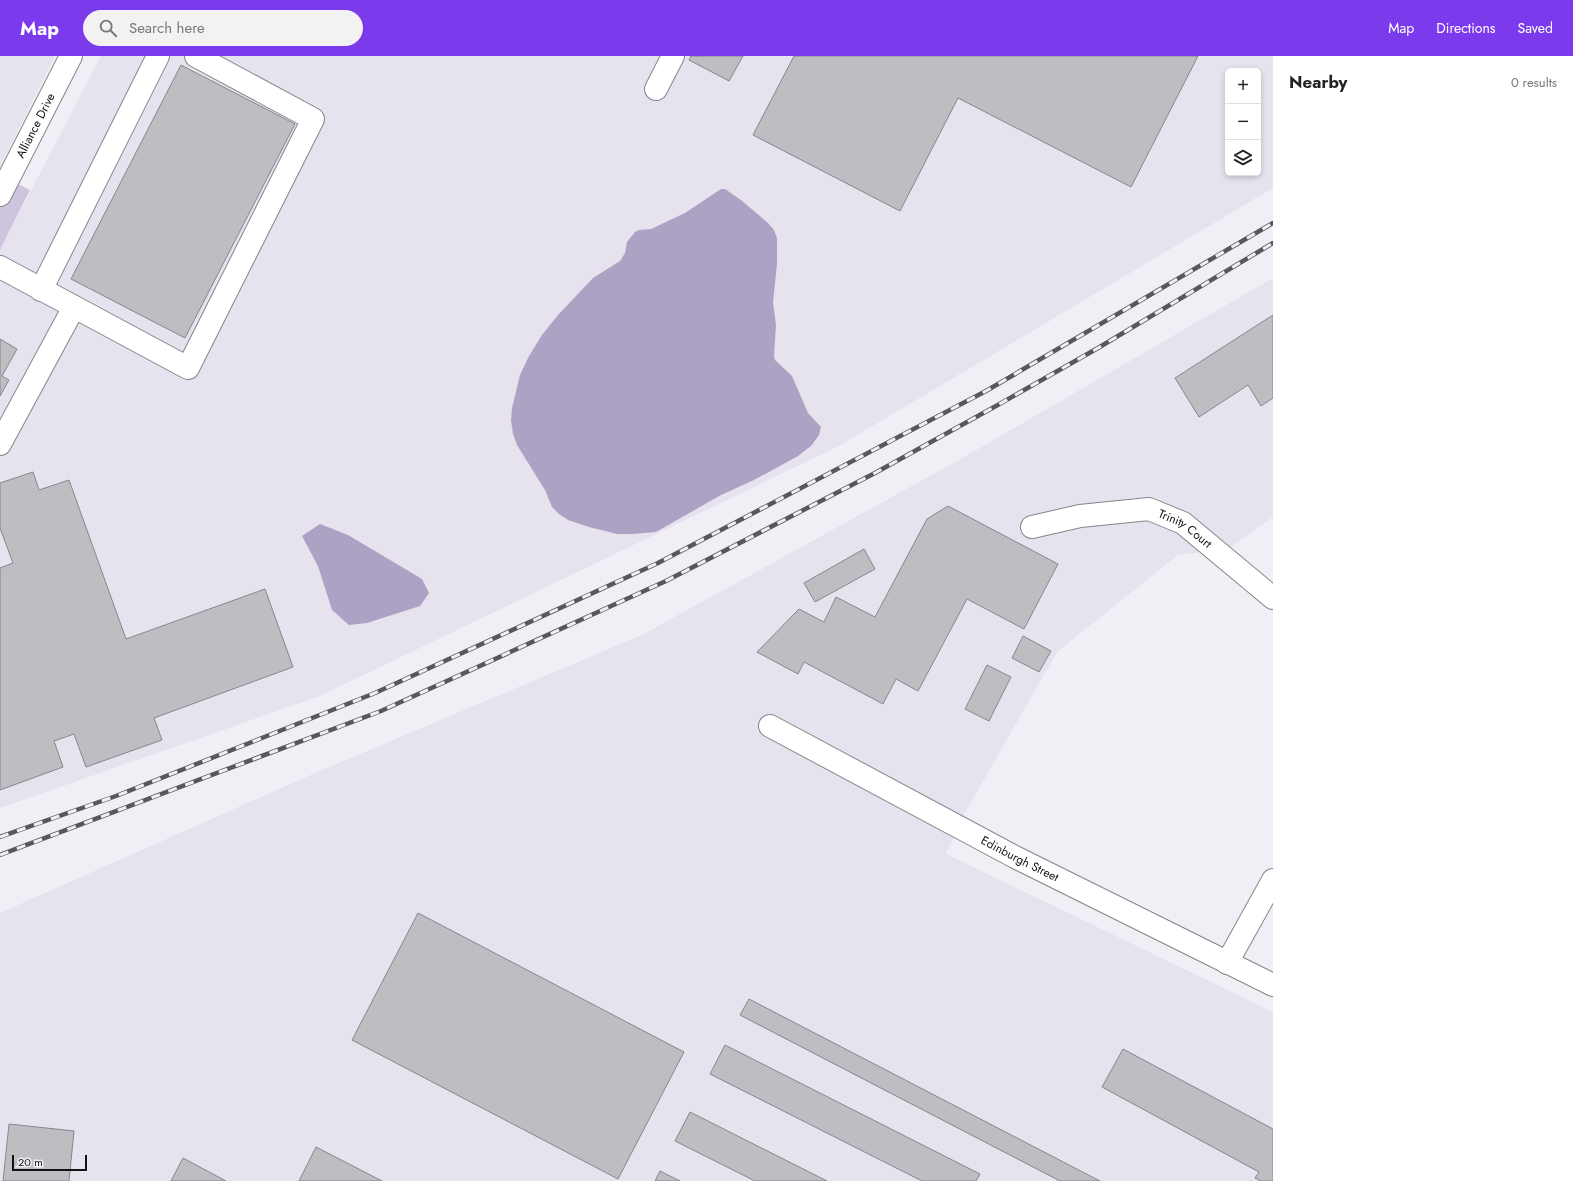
<!DOCTYPE html>
<meta charset="utf-8">
<style>
body{margin:0;font-family:Jost,sans-serif;background:#f2f2f2;color:#222}
.controls{position:absolute;right:12px;top:12px;display:grid;overflow:hidden;border-radius:6px;box-shadow:0 2px 6px #0003}
.controls button{width:36px;height:36px;display:grid;place-items:center;padding:0;border:0;border-bottom:1px solid #e0e0e0;background:#fff;color:#222;font:20px sans-serif}
.scale{position:absolute;left:12px;bottom:10px;width:75px;box-sizing:border-box;padding-left:4px;border:2px solid #121113;border-top:0;font-size:11px;line-height:14px;white-space:nowrap;color:#121113;-webkit-text-stroke:3px #f1eff5;paint-order:stroke}
.list{margin:0;padding:0;list-style:none}
h2{display:flex;justify-content:space-between;align-items:center;height:52px;margin:0;padding:0 16px;font-size:17px}
h2 small{font-size:13px;font-weight:400;color:#767676}
.icon{flex:none;width:22px;height:22px;fill:none;stroke:currentColor;stroke-width:2;stroke-linecap:round;stroke-linejoin:round}
.map{position:relative;flex:none;width:1273px;height:1125px;overflow:hidden}
header{display:flex;align-items:center;gap:24px;box-sizing:border-box;height:56px;padding:0 20px;background:#7c3aed;color:#fff}
header strong{font-size:19px}
nav{display:flex;gap:22px;margin-inline-start:auto;font-size:14px}
.search{width:280px;height:36px;background:#f2f2f2;display:flex;align-items:center;gap:10px;box-sizing:border-box;padding:0 14px;border-radius:22px;color:#767676;font-size:15px}
main{display:flex}
aside{flex:1;background:#fff}
.map>svg:first-child{display:block}
.built{fill:#e6e2ee;fill-rule:evenodd}
.green{fill:#cdc5de}
.water{fill:#ada2c4}
.building{fill:#bfbdc2;stroke:#87868b}
.lines{fill:none;stroke-linecap:round;stroke-linejoin:round}
.minor-casing{stroke:#87858a;stroke-width:24}
.minor{stroke:#fff;stroke-width:22}
.rail-casing{stroke:#58575a;stroke-width:4.5}
.rail{stroke:#f1eff5;stroke-width:3;stroke-dasharray:9;stroke-linecap:butt}
.labels{text-anchor:middle;stroke-width:3;stroke-linejoin:round;paint-order:stroke}
.street-label{font-size:12px;fill:#121113;stroke:#f1eff5}
</style>
<header>
<strong>Map</strong>
<div class="search"><svg class="icon" aria-label="search" viewBox="0 0 24 24"><circle cx="10" cy="10" r="6"/><path d="M15 15l6 6"/></svg>Search here</div>
<nav><a>Map</a><a>Directions</a><a>Saved</a></nav>
</header>
<main>
<div class="map">
<svg width="1273" height="1125" viewBox="0 0 1273 1125">
<rect width="100%" height="100%" fill="#f1eff5"/>
<path class="built" d="M0 0H55L0 110Z
M101 0H1273V132L839 390 320 640 0 752V194ZM1228 15H1258V117H1228Z
M1273 222V461L1228 493 1178 499 1057 596 966 755 946 798 1273 956V1125H0V857L322 714 642 579 959 404Z"/>
<path class="green" d="M0 119 30 134 0 194Z"/>
<path class="water" d="M721 133H725L741 144 768 167 774 174 777 182V208L773 246 776 269 774 300 775 304 792 320 808 357 821 371 819 379 811 390 798 400 754 424 721 439 656 476 633 478H617L589 471 568 464 559 458 552 451 545 434 517 389 513 378 511 364 512 352 520 319 529 300 542 279 558 259 593 222 620 205 625 197 627 186 635 176 639 174 651 173 685 157Z
M320 468 348 479 422 523 429 537 420 550 367 567 349 569 332 554 318 510 302 480Z"/>
<path class="building" d="M691 0H743L729 25 689 4Z
M794 0H1198L1131 131 958 42 900 155 753 79Z
M181 9 295 68 185 282 71 223Z
M1273 259V342L1261 350 1248 329 1199 361 1175 322Z
M0 283 17 293 2 320 9 324 0 340Z
M33 416 39 434 69 424 126 583 265 533 293 611 154 662 162 684 86 711 74 678 54 685 63 711 0 734V512L13 507 0 472V427Z
M948 450 1058 508 1024 573 967 543 918 635 896 623 883 648 804 606 798 618 757 596 799 553 824 566 836 541 875 561 927 463Z
M864 493 875 513 815 546 804 527Z
M1023 580 1051 595 1039 616 1012 602Z
M987 609 1011 621 989 665 965 653Z
M418 857 684 996 618 1123 352 984Z
M749 943 1100 1125H1060L740 959Z
M725 989 980 1118 976 1125H922L710 1018Z
M1123 993 1273 1073V1125H1261L1255 1122 1259 1116 1102 1031Z
M690 1056 827 1125H755L675 1085Z
M9 1068 74 1075 69 1125H3Z
M316 1091 382 1125H299Z
M183 1102 226 1125H171Z
M660 1115 680 1125H655Z"/>
<g class="lines">
<defs>
<g id="minor">
<path d="M656 33 673 0"/>
<path id="s1" d="M0 139 71 0"/>
<path d="M0 211 188 312 313 63 196 0"/>
<path d="M41 234 158 0"/>
<path d="M0 388 74 251"/>
<path id="s2" d="M1032 471 1080 460 1149 453 1183 467 1273 542"/>
<path id="s3" d="M770 670 1015 801 1273 929"/>
<path d="M1227 907 1273 824"/>
</g>
</defs>
<use href="#minor" class="minor-casing"/>
<use href="#minor" class="minor"/>
<defs>
<path id="rail" d="M0 781 116 740 375 637 658 507 986 335 1273 167
M0 799 381 655 666 525 875 417 996 350 1098 292 1273 187"/>
</defs>
<use href="#rail" class="rail-casing"/>
<use href="#rail" class="rail"/>
</g>
<g class="labels">
<g class="street-label">
<text dy="4" stroke="none"><textPath href="#s1" startOffset="78">Alliance Drive</textPath></text>
<text dy="4" stroke="none"><textPath href="#s2" startOffset="160">Trinity Court</textPath></text>
<text dy="4" stroke="none"><textPath href="#s3" startOffset="283">Edinburgh Street</textPath></text>
</g>
</g>
</svg>
<div class="controls">
<button>+</button>
<button>−</button>
<button><svg class="icon" aria-label="layers" viewBox="0 0 24 24"><path d="M12 4l9 5-9 5-9-5zM3 14l9 5 9-5"/></svg></button>
</div>
<div class="scale">20 m</div>
</div>
<aside>
<h2>Nearby<small>0 results</small></h2>
<ul class="list">
</ul>
</aside>
</main>
